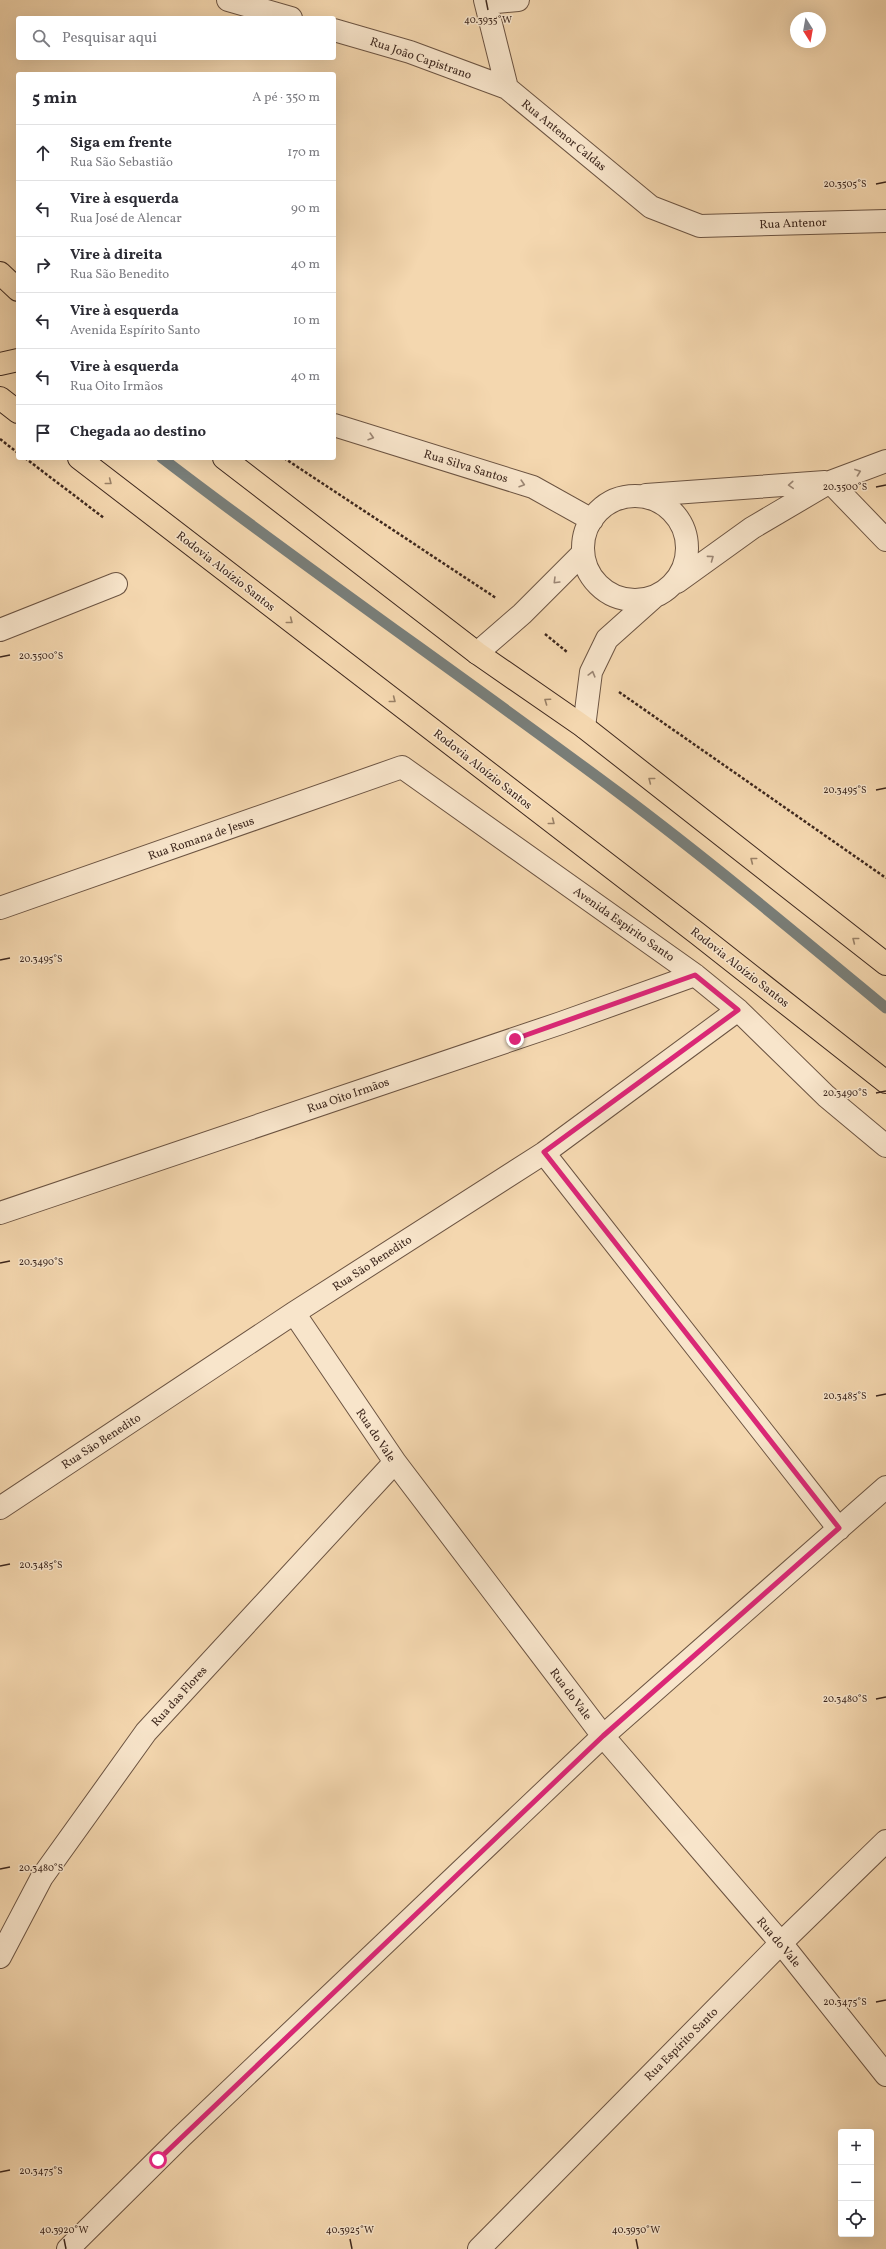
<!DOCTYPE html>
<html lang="pt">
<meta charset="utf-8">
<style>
body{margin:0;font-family:Vollkorn,serif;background:#f7f7f7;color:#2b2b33}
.controls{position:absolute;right:12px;bottom:12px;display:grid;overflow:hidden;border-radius:4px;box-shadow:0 4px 16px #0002}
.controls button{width:36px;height:36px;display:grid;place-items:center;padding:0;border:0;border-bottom:1px solid #e1e1e2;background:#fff;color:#2b2b33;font:20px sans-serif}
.compass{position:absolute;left:790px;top:12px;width:36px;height:36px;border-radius:50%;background:#fff;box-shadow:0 4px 16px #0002;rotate:169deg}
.stop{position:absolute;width:12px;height:12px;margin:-9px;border:3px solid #db2777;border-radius:50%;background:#fff}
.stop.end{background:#db2777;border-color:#fff;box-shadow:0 1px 4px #0008}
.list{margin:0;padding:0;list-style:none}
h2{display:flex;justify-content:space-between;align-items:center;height:52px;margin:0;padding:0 16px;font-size:17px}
h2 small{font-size:13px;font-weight:400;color:#7c7c81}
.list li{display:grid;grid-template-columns:26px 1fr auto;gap:12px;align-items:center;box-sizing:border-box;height:56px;padding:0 16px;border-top:1px solid #e1e1e2}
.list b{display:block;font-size:15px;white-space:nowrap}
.list p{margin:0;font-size:13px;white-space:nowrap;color:#7c7c81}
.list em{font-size:13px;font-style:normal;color:#7c7c81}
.icon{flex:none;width:22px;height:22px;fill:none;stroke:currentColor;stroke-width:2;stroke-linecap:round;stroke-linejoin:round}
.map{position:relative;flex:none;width:886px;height:2249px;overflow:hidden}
.search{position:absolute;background:#fff;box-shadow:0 4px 16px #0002;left:16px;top:16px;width:320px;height:44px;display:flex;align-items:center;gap:10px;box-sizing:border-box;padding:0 14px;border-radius:4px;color:#7c7c81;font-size:15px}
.panel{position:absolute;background:#fff;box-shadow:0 4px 16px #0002;left:16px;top:72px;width:320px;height:388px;border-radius:4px}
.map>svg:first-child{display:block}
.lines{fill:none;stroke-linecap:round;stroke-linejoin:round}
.stream{stroke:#797e79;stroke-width:11}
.street-casing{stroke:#6c5442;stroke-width:24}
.primary-casing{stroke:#3e281e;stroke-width:24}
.path{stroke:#3e281e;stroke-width:2.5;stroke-dasharray:3 2;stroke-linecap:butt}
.street{stroke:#f8e5cb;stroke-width:22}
.primary{stroke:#f4d7af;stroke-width:22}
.oneway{stroke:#9b8674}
.oneway2{stroke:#998066}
.route{stroke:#db2777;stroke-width:5}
.ticks{fill:none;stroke:#3e281e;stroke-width:1.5}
.labels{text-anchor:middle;stroke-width:3;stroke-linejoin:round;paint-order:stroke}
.street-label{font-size:12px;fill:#3e281e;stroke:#f8e5cb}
.ticks-label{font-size:10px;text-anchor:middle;fill:#3e281e;stroke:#f8e5cb;stroke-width:3;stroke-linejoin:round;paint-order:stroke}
</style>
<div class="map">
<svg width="886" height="2249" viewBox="0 0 886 2249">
<rect width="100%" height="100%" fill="#f4d7af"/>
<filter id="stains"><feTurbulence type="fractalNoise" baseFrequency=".005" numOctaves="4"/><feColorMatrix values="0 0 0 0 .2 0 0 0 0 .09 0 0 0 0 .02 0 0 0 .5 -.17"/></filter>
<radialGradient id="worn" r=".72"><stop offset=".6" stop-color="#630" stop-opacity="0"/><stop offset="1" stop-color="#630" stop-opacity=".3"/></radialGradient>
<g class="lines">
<path class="stream" d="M162 458C312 573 468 680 619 793 711 862 798 935 886 1008"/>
<defs>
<path id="street" d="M228 0 291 18
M485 0 507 88 651 207 700 226 886 221
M486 3 518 0
M334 30 410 52 507 88
M334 425 533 487 592 520
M830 482 886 540
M646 495 825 482
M583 548a52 52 0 1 1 104 0a52 52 0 1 1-104 0Z
M677 582 752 528 830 482 886 461
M0 630 116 584
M477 653 522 614 583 553
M584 727 591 672 607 639 654 597
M0 908 402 767 695 975 738 1010 826 1096 886 1146
M544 1153 839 1529
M0 1213 561 1023 695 975
M294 1313 395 1462 603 1736 781 1943 886 2075
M0 1508 294 1313 544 1153 738 1010
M0 1957 42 1877 146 1732 395 1462
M68 2249 181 2137 603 1736 886 1487
M479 2249 781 1943 886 1841"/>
<path id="primary" d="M0 273 18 290
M0 364 18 360
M0 398 18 412
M79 458 698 934 886 1082
M224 458 477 653 584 727 886 964"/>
</defs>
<use href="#street" class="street-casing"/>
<use href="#primary" class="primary-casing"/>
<path class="path" d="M0 439 18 453
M25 458 104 518
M284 458 496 598
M545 634 567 652
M619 692 886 878"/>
<use href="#street" class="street"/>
<use href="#primary" class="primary"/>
</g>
<defs><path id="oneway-chevron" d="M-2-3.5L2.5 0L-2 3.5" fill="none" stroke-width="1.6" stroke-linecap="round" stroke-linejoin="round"/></defs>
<g class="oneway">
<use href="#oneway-chevron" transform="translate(371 437) rotate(17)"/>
<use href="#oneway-chevron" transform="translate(858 472) rotate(-20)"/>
<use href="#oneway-chevron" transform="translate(522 484) rotate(17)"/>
<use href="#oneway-chevron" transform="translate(791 485) rotate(176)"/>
<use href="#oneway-chevron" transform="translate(711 558) rotate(-36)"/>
<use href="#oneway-chevron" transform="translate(556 581) rotate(135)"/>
<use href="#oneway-chevron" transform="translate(592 674) rotate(-75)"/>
</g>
<g class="oneway2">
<use href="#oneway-chevron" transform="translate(109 482) rotate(38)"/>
<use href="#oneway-chevron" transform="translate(290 621) rotate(38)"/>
<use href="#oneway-chevron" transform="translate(393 700) rotate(38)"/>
<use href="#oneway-chevron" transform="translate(547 701) rotate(-145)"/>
<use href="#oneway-chevron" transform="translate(651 780) rotate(-142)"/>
<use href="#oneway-chevron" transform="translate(552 822) rotate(38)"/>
<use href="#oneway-chevron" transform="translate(753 860) rotate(-142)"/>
<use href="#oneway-chevron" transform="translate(855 940) rotate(-142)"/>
</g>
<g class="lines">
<path class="route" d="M158 2160 603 1736 839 1528 544 1152 738 1010 695 975 515 1039"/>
</g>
<path class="ticks" d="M486 0 488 10M876 184 886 182M876 487 886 485M0 657 10 655M876 790 886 788M0 960 10 958M876 1093 886 1091M0 1263 10 1261M876 1396 886 1394M0 1566 10 1564M876 1699 886 1697M0 1869 10 1867M876 2002 886 2000M0 2172 10 2170M64 2239 66 2249M350 2239 352 2249M636 2239 638 2249"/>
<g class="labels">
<g class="street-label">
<text transform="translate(421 58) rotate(19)" y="4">Rua João Capistrano</text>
<text transform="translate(564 135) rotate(39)" y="4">Rua Antenor Caldas</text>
<text transform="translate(793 223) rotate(-2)" y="4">Rua Antenor</text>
<text transform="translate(466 466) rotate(17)" y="4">Rua Silva Santos</text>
<text transform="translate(226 571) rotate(38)" y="4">Rodovia Aloízio Santos</text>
<text transform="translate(483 769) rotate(38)" y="4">Rodovia Aloízio Santos</text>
<text transform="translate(201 838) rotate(-19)" y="4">Rua Romana de Jesus</text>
<text transform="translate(624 924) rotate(35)" y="4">Avenida Espírito Santo</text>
<text transform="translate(740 967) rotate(38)" y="4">Rodovia Aloízio Santos</text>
<text transform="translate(348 1095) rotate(-19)" y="4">Rua Oito Irmãos</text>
<text transform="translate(372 1263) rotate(-33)" y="4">Rua São Benedito</text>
<text transform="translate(376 1435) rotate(56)" y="4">Rua do Vale</text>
<text transform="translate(101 1441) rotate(-33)" y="4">Rua São Benedito</text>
<text transform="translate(571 1694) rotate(53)" y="4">Rua do Vale</text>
<text transform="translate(179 1696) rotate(-48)" y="4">Rua das Flores</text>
<text transform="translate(779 1942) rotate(50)" y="4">Rua do Vale</text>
<text transform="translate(681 2044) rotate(-45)" y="4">Rua Espírito Santo</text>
</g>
</g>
<g class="ticks-label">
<text x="488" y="23">40.3935°W</text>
<text x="845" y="187">20.3505°S</text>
<text x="845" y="490">20.3500°S</text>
<text x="41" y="659">20.3500°S</text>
<text x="845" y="793">20.3495°S</text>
<text x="41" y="962">20.3495°S</text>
<text x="845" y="1096">20.3490°S</text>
<text x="41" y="1265">20.3490°S</text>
<text x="845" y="1399">20.3485°S</text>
<text x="41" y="1568">20.3485°S</text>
<text x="845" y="1702">20.3480°S</text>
<text x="41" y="1871">20.3480°S</text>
<text x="845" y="2005">20.3475°S</text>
<text x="41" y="2174">20.3475°S</text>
<text x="64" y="2233">40.3920°W</text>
<text x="350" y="2233">40.3925°W</text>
<text x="636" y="2233">40.3930°W</text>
</g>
<rect width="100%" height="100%" filter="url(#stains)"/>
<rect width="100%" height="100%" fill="url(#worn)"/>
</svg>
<div class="controls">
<button>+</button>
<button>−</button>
<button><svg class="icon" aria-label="locate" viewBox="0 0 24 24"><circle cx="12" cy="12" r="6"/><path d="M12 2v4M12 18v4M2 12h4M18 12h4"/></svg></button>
</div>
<svg class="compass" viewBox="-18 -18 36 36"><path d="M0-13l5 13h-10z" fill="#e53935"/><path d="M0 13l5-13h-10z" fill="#7c7c81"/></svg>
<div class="stop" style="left:158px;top:2160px"></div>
<div class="stop end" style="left:515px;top:1039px"></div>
<div class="search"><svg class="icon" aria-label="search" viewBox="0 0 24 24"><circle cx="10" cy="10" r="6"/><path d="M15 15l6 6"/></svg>Pesquisar aqui</div>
<section class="panel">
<h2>5 min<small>A pé · 350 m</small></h2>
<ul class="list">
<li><svg class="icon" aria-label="ahead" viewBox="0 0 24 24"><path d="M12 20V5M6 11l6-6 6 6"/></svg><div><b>Siga em frente</b><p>Rua São Sebastião</p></div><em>170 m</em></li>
<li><svg class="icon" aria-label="left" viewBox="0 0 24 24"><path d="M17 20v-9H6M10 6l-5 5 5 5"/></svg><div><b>Vire à esquerda</b><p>Rua José de Alencar</p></div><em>90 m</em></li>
<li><svg class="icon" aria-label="right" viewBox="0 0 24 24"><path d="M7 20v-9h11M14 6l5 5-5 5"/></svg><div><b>Vire à direita</b><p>Rua São Benedito</p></div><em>40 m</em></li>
<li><svg class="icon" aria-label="left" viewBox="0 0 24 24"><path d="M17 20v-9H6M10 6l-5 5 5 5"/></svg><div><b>Vire à esquerda</b><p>Avenida Espírito Santo</p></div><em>10 m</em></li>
<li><svg class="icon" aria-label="left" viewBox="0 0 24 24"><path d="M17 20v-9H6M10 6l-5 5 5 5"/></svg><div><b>Vire à esquerda</b><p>Rua Oito Irmãos</p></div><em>40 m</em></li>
<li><svg class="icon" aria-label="arrive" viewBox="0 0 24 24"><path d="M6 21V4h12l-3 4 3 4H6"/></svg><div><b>Chegada ao destino</b></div></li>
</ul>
</section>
</div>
